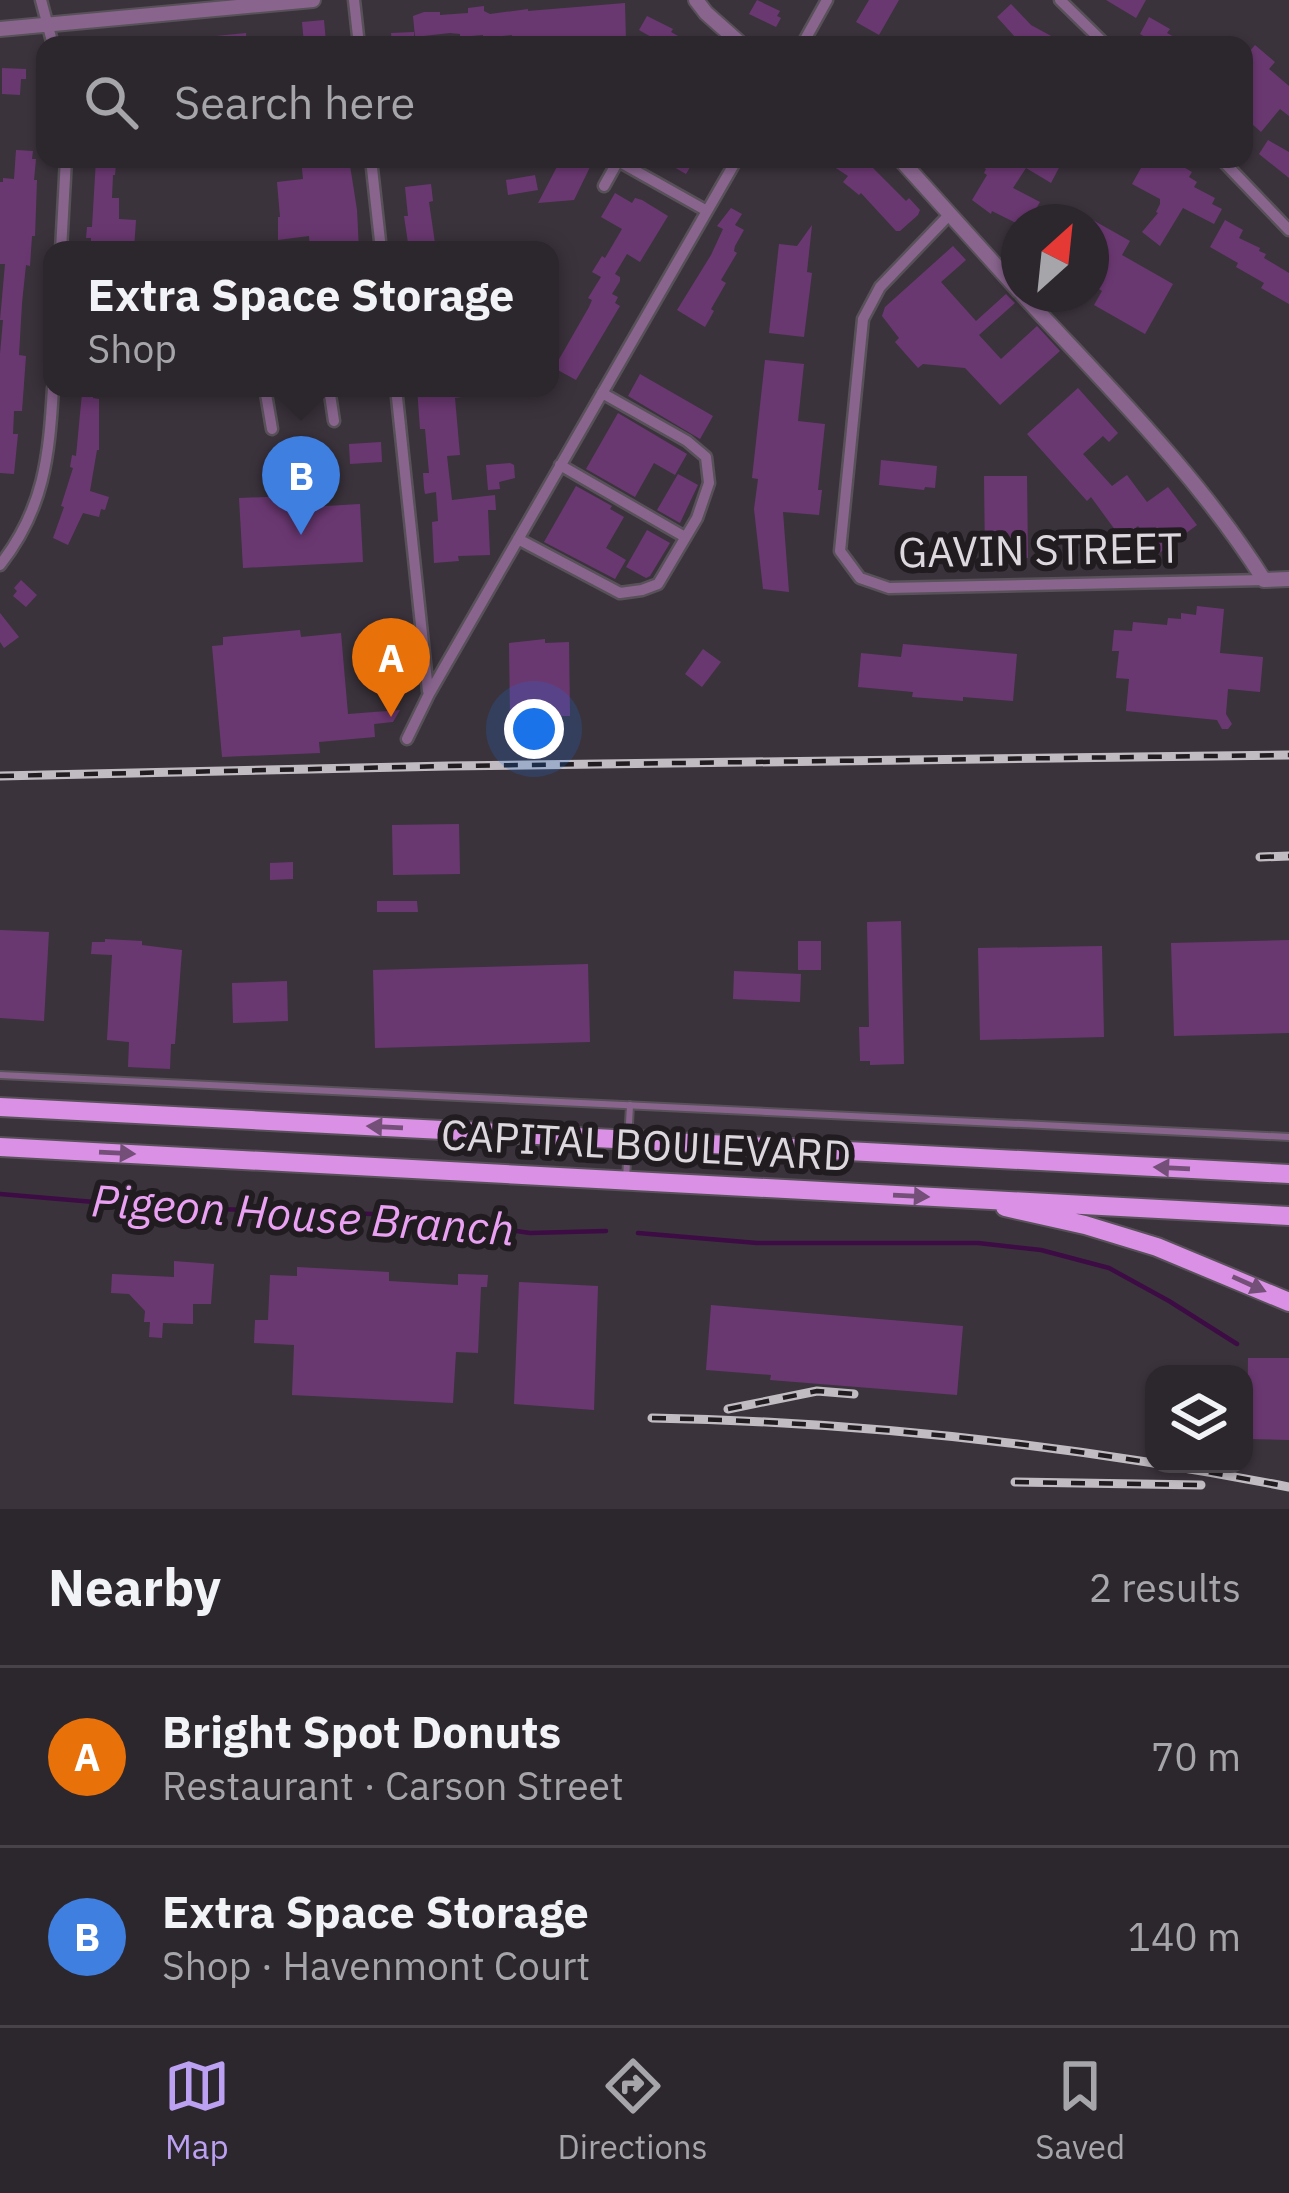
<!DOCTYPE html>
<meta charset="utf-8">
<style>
body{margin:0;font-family:"IBM Plex Sans",sans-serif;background:#342e35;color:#f1f3f6}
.controls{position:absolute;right:36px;bottom:36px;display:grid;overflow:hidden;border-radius:24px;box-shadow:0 3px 9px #0004}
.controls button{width:108px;height:108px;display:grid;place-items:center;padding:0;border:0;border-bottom:3px solid #484349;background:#2c262d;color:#f1f3f6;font:60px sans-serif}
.compass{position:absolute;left:1001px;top:204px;width:108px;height:108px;border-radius:50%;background:#2c262d;box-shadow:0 3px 9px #0004;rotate:27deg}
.you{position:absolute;left:534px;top:729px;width:42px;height:42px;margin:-30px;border:9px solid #fff;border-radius:50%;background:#1a73e8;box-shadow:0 0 0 18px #1a73e833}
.badge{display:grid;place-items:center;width:78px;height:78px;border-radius:50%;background:#bca0f2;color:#fff;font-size:39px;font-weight:700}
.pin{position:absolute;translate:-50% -99px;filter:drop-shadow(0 3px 6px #0008)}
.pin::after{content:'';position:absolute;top:63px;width:42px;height:36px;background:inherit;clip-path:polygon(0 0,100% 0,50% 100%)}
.popup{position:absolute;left:43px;top:241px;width:516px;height:156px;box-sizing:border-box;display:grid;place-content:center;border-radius:24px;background:#2c262d;filter:drop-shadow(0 3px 9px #0005);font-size:39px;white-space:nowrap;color:#a6a5aa}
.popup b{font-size:45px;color:#f1f3f6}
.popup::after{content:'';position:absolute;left:50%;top:100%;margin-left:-24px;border:24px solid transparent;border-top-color:#2c262d}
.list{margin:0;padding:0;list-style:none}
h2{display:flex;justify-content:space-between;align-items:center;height:156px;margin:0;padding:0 48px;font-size:51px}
h2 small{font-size:39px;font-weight:400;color:#a6a5aa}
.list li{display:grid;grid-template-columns:78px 1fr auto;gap:36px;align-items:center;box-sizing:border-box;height:180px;padding:0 48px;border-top:3px solid #484349}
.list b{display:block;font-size:45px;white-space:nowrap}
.list p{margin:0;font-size:39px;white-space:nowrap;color:#a6a5aa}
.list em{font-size:39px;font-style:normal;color:#a6a5aa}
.icon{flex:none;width:66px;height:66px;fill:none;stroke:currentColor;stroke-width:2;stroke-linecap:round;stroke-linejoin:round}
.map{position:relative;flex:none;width:1289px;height:1509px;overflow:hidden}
.search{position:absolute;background:#2c262d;box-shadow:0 3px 9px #0004;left:36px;right:36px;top:36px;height:132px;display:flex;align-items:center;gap:30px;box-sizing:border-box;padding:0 42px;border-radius:24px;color:#a6a5aa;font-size:45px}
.sheet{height:516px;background:#2c262d}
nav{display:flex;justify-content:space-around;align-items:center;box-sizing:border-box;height:168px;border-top:3px solid #484349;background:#2c262d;font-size:33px;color:#a6a5aa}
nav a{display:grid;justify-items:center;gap:6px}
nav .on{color:#bca0f2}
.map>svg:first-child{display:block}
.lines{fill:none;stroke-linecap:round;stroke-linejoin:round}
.stream{stroke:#3d0c44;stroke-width:4.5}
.building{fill:#6a3871}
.service-casing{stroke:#585159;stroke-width:10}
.minor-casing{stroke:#585159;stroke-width:15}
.tertiary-casing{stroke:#585159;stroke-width:18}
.primary-casing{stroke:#585159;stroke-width:22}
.service{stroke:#89658e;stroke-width:6}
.minor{stroke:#89658e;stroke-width:10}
.tertiary{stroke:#89658e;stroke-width:14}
.primary{stroke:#da90e5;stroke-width:18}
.rail-casing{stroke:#c1bcc2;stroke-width:9}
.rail{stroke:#201c20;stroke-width:4.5;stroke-dasharray:14;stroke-linecap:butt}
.oneway{fill:#745079}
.labels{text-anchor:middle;stroke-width:12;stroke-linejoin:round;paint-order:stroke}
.street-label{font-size:42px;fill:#ddd8de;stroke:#201c20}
.water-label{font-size:45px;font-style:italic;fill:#eaa1f3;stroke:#201c20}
</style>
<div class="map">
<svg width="1289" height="1509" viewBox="0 0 1289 1509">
<rect width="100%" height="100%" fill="#3b333c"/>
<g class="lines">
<path class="stream" d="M0 1194 153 1207 405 1215 530 1233 606 1231
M638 1233 757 1243H978L1041 1250 1109 1268 1169 1301 1237 1344"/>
</g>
<path class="building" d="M757 0 780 11 777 16 781 18 776 27 749 14Z
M869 0H899L879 35 856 22Z
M1106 0H1146L1136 18Z
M625 3 626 42 609 43V38L568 43 569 45H513L512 35 483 38V35L460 37V34L450 33 415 37 413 16 424 12H440V15L468 13V8L484 6V11L490 14 528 9V11Z
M1011 4 1031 25 1053 37 1049 45H1031L1015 37 997 17Z
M647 16 673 29 671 32 694 45H665L639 30Z
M1149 17 1170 29 1167 33 1189 45H1143L1147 38 1140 34Z
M324 20 326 42 304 44 302 22Z
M414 32V45H392L391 33Z
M246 33 247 45H206V37Z
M1255 45 1275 62 1269 69 1289 86V116L1280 109 1261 132 1244 117V58Z
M2 68 26 69V79H21L20 95 2 94Z
M1268 140 1289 152V178L1259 154Z
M16 150 33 151 32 159H36L34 180H37L35 236H32L30 266 26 265 22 303 19 355 26 356 22 411H14L13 434H18L14 474 0 473V354L3 320H0L5 264H0V182H3V178L14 179Z
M96 159H113V164L116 165 115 175H113L112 198H119V219L136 220 134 250H91V238H86L87 227H92Z
M301 159H349L357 210 359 250H310L309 236 278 240V217H280L277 182 303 179Z
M561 159H584L592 163 574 200 538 203Z
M660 159H695L686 174Z
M822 159H860L869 164 906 201 909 198 920 210 918 215 900 231H896L861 193 859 195 843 182 848 176Z
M969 159H1055L1061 164 1051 183 1026 168 1013 188 1040 202 1028 222H1014L992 211 991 214 972 200 987 175 984 173 986 169Z
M1146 159H1170L1192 172 1189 177 1197 182 1194 187 1215 198 1212 204 1222 209 1214 224 1183 208 1160 246 1142 232 1158 213 1156 212 1160 204V199L1132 184Z
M535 175 538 190 508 195 506 180Z
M431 184 433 201 429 202 436 250H409L404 216H408L405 187Z
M615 193 632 203 635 198 642 200 668 216 640 262 627 254 615 274 620 277V281L612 294 618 297 615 303 620 306 576 380 554 368 589 307 592 300 588 298 601 277 592 272 602 256 605 258 622 229 601 217Z
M731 208 742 214 735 225 744 230 735 246 734 251 737 253 721 280 726 283 711 309 714 311 705 327 677 310 711 255 723 229 717 226Z
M1091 219 1130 241 1122 255 1173 284 1145 334 1094 305 1102 291 1091 284Z
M1225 220 1243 230 1239 238 1260 248 1259 251 1266 254 1264 258 1289 273V304L1261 288 1264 283 1236 267 1238 263 1210 247Z
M812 225 807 272 812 273 804 337 769 333 779 244 797 246Z
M953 246 966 260 941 282 976 321 1006 294 1015 303 979 335 1001 359 1037 326 1060 351 1000 405 965 368 923 364 918 368 895 342 899 338 882 316 885 307Z
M765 360 804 364 798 421 825 424 818 490H822L819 515 783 512 789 592 763 589 754 509 758 479 752 478Z
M640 374 713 416 700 439 628 396Z
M417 388H476V395L455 398 460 455 447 456 452 500 495 495 496 510H488L490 555 458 556 459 561 434 563 432 522 438 521 436 492 425 494 424 488 423 473H429L425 429H420Z
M1078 388 1118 433 1109 442 1103 436 1083 454 1112 486 1127 475 1147 502 1168 487 1197 525 1158 554 1138 526 1121 538 1091 497 1087 501 1027 434Z
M82 393 93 394V398L99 399V450H97L90 491 109 497 105 510 101 509 99 517 83 513 68 545 53 538 64 507 61 506 73 468 70 467 72 455 76 456Z
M618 413 687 454 675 475 654 463 635 497 586 469Z
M381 442 382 462 350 464 349 444Z
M881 460 937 466 935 488 925 487 924 490 879 485Z
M510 463 514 465 515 478 499 482 500 489 488 490 486 465Z
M678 474 698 485 680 523 657 510Z
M984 476H1027L1028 558H985Z
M576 486 612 506 610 509 624 517 606 548 626 560 615 579 544 542Z
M290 496 291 508 360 504 363 562 243 568 239 498Z
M647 530 670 543 650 576 646 578 626 567Z
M1115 535 1116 561 1084 562 1083 536Z
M21 580 37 595 26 607 13 596 17 591 14 588Z
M1197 606 1224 609 1220 653 1263 657 1260 692 1228 689 1226 714 1232 724 1228 729H1222L1217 720 1126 711 1129 679 1116 678 1119 651H1112L1114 630 1132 631 1133 622 1167 625 1168 618 1181 619V613L1196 615Z
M0 613 19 637 4 648 0 642Z
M300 630 301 637 341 633 348 714 400 710 393 722 374 724 375 737 319 742 320 753 222 757 212 646 223 645V637Z
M545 639V643L569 642 570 716H546V731L535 732V716L510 717 509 643Z
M903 644 1017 654 1013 701 963 697V701L912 697 913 692 858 687 861 653 901 657Z
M703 649 721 662 702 687 685 674Z
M459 824 460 874 393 875 392 825Z
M293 862V879L270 880V863Z
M377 901H417L418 912H377Z
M901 921 904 1064 870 1065V1061H860L859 1027H869L867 922Z
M0 930 49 932 44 1021 0 1018Z
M105 939 142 941V945L182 950 175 1044H171L170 1069 128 1067 129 1042 107 1040 112 955 91 954 92 942H105Z
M1289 940V1033L1174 1036 1171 943Z
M798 941H821V970H798Z
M1102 946 1104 1037 980 1040 978 948Z
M588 964 590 1042 375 1048 373 970Z
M734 971 801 974 800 1002 733 999Z
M287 981 288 1021 233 1023 232 983Z
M174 1261 214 1264 211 1304H193V1324L163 1323 162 1338 149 1337 150 1322H144L145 1311 129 1294 111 1293 112 1274 174 1277Z
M297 1267 389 1272V1281L458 1285V1274L488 1275 487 1287H481L478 1353 456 1352 453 1403 292 1395 294 1345 254 1343 255 1320H268L270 1275 297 1276Z
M519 1282 598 1286 594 1410 514 1404Z
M711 1305 963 1326 957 1395 770 1380 771 1375 706 1370Z
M1248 1358H1289V1440L1247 1439Z"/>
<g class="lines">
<defs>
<path id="service" d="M0 1075 1289 1137
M626 1180 630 1105"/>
<path id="minor" d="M41 0 53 45
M354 0 359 45
M1060 0 1106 45
M802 45 827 0
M371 159 381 250
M1221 159 1289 230
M618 161 707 211
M604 186 619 159
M949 215 880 287 863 319 840 551 860 578 889 588 1264 580
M61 250 66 159
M265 388 272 429
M329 388 334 421
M396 388 428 691
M560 465 685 537
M518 539 620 593 642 590 658 584 697 518 709 483 706 457 687 441 602 393
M0 565C44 509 49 457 53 388
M407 739 429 694 737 159"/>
<path id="tertiary" d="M696 0 706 13 742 45
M0 29 313 0
M900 159 1019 291
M1022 294C1106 385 1198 475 1264 580L1289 579"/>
<path id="primary" d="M0 1107 1289 1174
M0 1147 1289 1216
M1005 1207 1085 1225 1157 1247 1289 1302"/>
</defs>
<use href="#service" class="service-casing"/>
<use href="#minor" class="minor-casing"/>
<use href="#tertiary" class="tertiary-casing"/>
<use href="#primary" class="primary-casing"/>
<use href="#service" class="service"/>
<use href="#minor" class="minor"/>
<use href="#tertiary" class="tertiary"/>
<use href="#primary" class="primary"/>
<defs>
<path id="rail" d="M0 776 448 766 1289 755
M1260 857 1289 856
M728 1409 817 1391 854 1394
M652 1418C866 1422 1078 1446 1289 1487
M1015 1482 1201 1485"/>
</defs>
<use href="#rail" class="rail-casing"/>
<use href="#rail" class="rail"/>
</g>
<defs><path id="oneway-solid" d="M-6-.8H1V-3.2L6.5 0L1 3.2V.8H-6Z" transform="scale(3)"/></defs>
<g class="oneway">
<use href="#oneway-solid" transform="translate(385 1127) rotate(-177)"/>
<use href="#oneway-solid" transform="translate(117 1153) rotate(3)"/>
<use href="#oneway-solid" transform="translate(1172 1168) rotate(-177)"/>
<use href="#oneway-solid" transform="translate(911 1196) rotate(3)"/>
<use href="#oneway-solid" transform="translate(1249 1284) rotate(24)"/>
</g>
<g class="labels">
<g class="street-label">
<text transform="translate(1040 550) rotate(-1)" y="15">GAVIN STREET</text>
<text transform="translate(646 1145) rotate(3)" y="15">CAPITAL BOULEVARD</text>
</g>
<g class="water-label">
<text transform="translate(303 1215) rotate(4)" y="16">Pigeon House Branch</text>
</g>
</g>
</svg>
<div class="controls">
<button><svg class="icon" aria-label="layers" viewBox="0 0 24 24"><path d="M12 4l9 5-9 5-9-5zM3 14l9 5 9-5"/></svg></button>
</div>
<svg class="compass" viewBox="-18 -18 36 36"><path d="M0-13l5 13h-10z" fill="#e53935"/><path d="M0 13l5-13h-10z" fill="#a6a5aa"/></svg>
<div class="you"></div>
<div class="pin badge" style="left:391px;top:717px;background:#e8710a">A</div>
<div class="pin badge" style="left:301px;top:535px;background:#3f7fe0">B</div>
<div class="popup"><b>Extra Space Storage</b>Shop</div>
<div class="search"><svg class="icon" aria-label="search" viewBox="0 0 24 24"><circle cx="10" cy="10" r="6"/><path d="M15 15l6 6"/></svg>Search here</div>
</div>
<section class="sheet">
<h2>Nearby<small>2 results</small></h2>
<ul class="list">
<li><span class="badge" style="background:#e8710a">A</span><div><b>Bright Spot Donuts</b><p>Restaurant · Carson Street</p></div><em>70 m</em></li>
<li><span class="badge" style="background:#3f7fe0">B</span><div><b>Extra Space Storage</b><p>Shop · Havenmont Court</p></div><em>140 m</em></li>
</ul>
</section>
<nav>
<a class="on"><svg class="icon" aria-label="map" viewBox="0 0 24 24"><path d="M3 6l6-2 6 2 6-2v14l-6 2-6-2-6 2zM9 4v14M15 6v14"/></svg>Map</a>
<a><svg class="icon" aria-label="directions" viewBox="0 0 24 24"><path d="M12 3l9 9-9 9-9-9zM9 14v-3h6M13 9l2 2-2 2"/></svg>Directions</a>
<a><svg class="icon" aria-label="saved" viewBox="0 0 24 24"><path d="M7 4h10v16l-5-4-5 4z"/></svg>Saved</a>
</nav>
